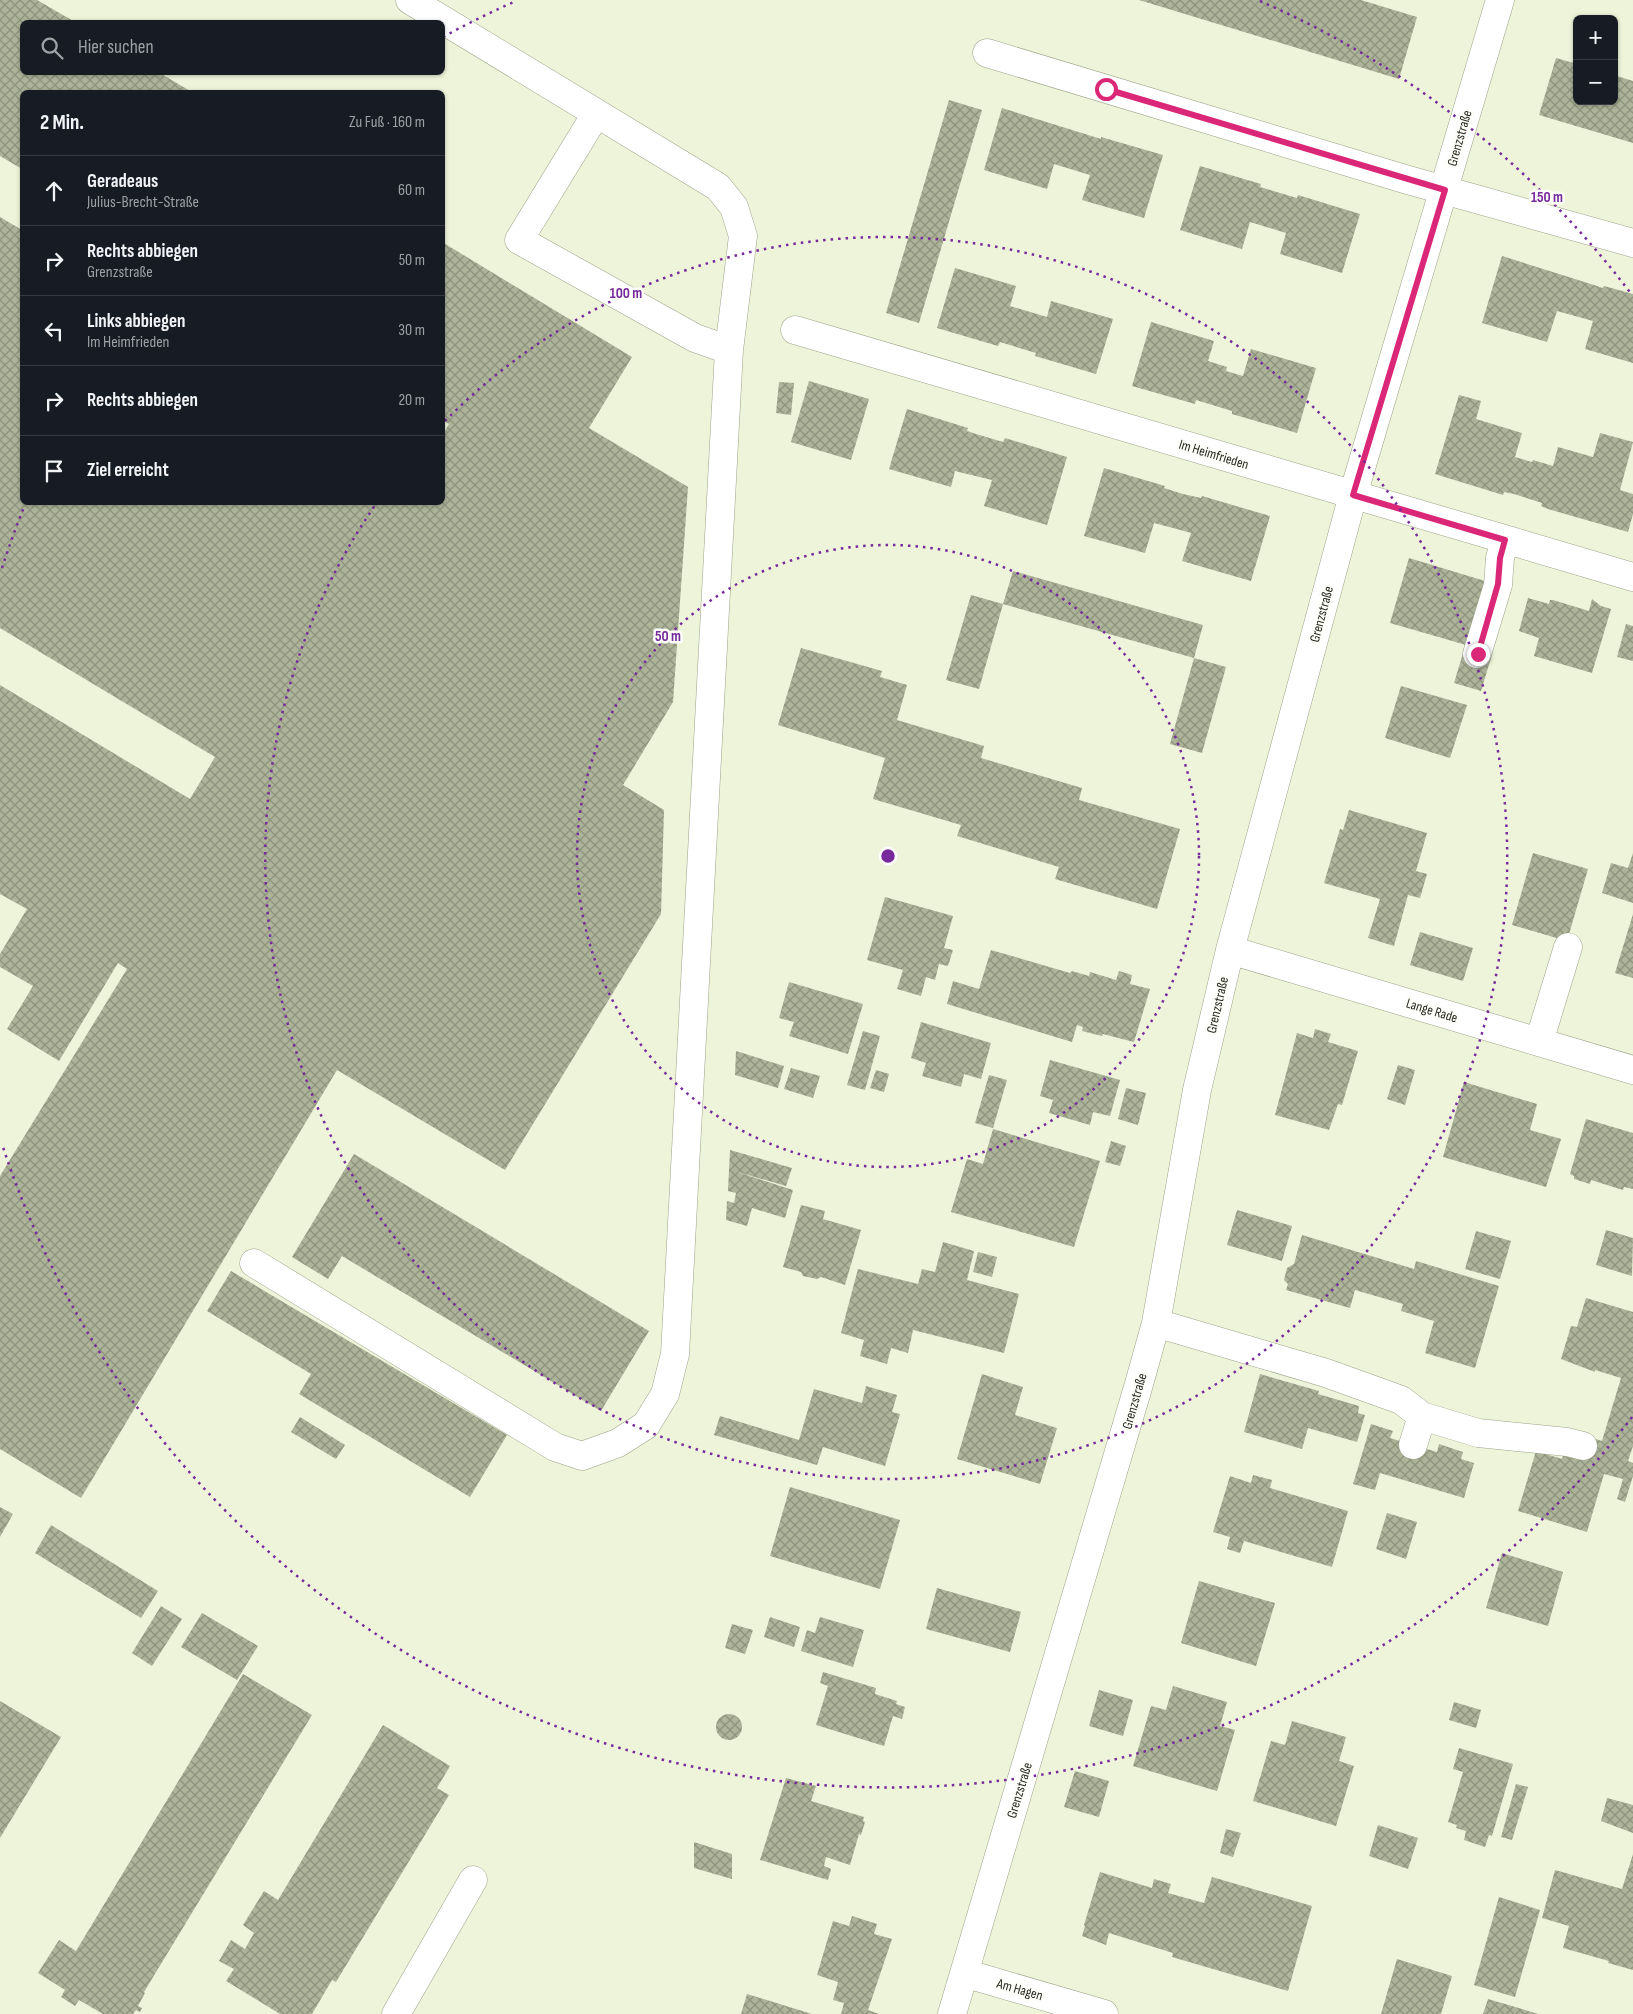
<!DOCTYPE html>
<html lang="de">
<meta charset="utf-8">
<style>
body{margin:0;font-family:"Sofia Sans Condensed",sans-serif;background:#20242c;color:#f1f3f6}
.controls{position:absolute;right:15px;top:15px;display:grid;overflow:hidden;border-radius:8px;box-shadow:0 1px 4px #0004}
.controls button{width:45px;height:45px;display:grid;place-items:center;padding:0;border:0;border-bottom:1px solid #363941;background:#171b24;color:#f1f3f6;font:25px sans-serif}
.stop{position:absolute;width:15px;height:15px;margin:-11px;border:4px solid #db2777;border-radius:50%;background:#fff}
.stop.end{background:#db2777;border-color:#fff;box-shadow:0 1px 5px #0008}
.list{margin:0;padding:0;list-style:none}
h2{display:flex;justify-content:space-between;align-items:center;height:65px;margin:0;padding:0 20px;font-size:21px}
h2 small{font-size:16px;font-weight:400;color:#9ea1a6}
.list li{display:grid;grid-template-columns:32px 1fr auto;gap:15px;align-items:center;box-sizing:border-box;height:70px;padding:0 20px;border-top:1px solid #363941}
.list b{display:block;font-size:19px;white-space:nowrap}
.list p{margin:0;font-size:16px;white-space:nowrap;color:#9ea1a6}
.list em{font-size:16px;font-style:normal;color:#9ea1a6}
.icon{flex:none;width:28px;height:28px;fill:none;stroke:currentColor;stroke-width:2;stroke-linecap:round;stroke-linejoin:round}
.map{position:relative;flex:none;width:1633px;height:2014px;overflow:hidden}
.search{position:absolute;background:#171b24;box-shadow:0 1px 4px #0004;left:20px;top:20px;width:425px;height:55px;display:flex;align-items:center;gap:12px;box-sizing:border-box;padding:0 18px;border-radius:8px;color:#9ea1a6;font-size:19px}
.panel{position:absolute;background:#171b24;box-shadow:0 1px 4px #0004;left:20px;top:90px;width:425px;height:415px;border-radius:8px}
.map>svg:first-child{display:block}
.building{fill:url(#building-cross-hatch)}
.lines{fill:none;stroke-linecap:round;stroke-linejoin:round}
.minor-casing{stroke:#9ca389;stroke-width:29}
.minor{stroke:#fff;stroke-width:28}
.route{stroke:#db2777;stroke-width:6}
.ring{fill:none;stroke:#772a9c;stroke-width:2.5;stroke-dasharray:2.5 5}
.labels{text-anchor:middle;stroke-width:5;stroke-linejoin:round;paint-order:stroke}
.street-label{font-size:14px;fill:#282b21;stroke:#fdfef9}
.centre{fill:#772a9c;stroke:#fdfef9;stroke-width:2.5}
.ring-label{font-size:15px;text-anchor:middle;font-weight:bold;fill:#772a9c;stroke:#fdfef9;stroke-width:5;stroke-linejoin:round;paint-order:stroke}
</style>
<div class="map">
<svg width="1633" height="2014" viewBox="0 0 1633 2014">
<defs>
<pattern id="building-cross-hatch" width="8" height="8" patternUnits="userSpaceOnUse" patternTransform="scale(1.25)"><rect width="8" height="8" fill="#adb49a"/><path d="M0 0l8 8M0 8l8-8" fill="none" stroke="#8d937d"/></pattern>
</defs>
<rect width="100%" height="100%" fill="#edf4d9"/>
<path class="building" d="M0 0H37L75 22H22V72H158L192 92H22V169L0 156Z
M1139 0H1361L1417 17 1399 79Z
M1556 58 1577 64V101H1614V75L1633 81V143L1539 115Z
M949 100 982 110 919 323 886 313Z
M1002 108 1101 139V137L1163 155 1144 218 1082 200 1090 175 1054 164 1047 189 984 170Z
M1200 166 1261 184 1260 187 1297 198 1298 195 1360 214 1342 273 1280 254 1286 233 1250 222 1242 249 1180 230Z
M0 217 22 230V502H442V436L449 424 442 420V242L632 357 589 428 688 487 673 702 623 785 664 810 661 914 505 1170 337 1070 81 1498 0 1449V1176L127 969 118 963 59 1061 7 1029 33 986 0 967V954L27 909 0 894V685L190 799 215 757 0 628Z
M1502 256 1594 285 1603 288 1604 286 1633 294V363L1585 349 1593 321 1557 311 1547 342 1482 323Z
M955 268 1016 286 1010 306 1047 317 1051 301 1113 319 1096 374 1035 356 1036 353 1000 342 998 346 937 328Z
M1151 322 1214 341 1208 361 1227 367 1226 371 1243 376 1251 349 1316 368 1297 433 1232 414V411L1196 400 1195 404 1132 386Z
M809 381 869 399 851 460 791 442Z
M779 382 794 383 791 415 776 413Z
M1459 395 1481 401 1476 419 1522 433 1515 457 1532 462 1533 460 1553 466 1558 447 1593 457 1600 433 1633 442 1620 490 1633 494V514L1628 532 1548 509 1541 506 1542 503 1514 494 1504 492 1503 495 1435 474Z
M907 409 968 428 967 431 976 434 1003 442 1005 438 1067 457 1047 525 984 506 992 480 955 471 951 487 889 469Z
M1104 468 1165 486 1164 488 1183 494 1201 498 1202 496 1270 516 1251 581 1182 561 1191 533 1173 528 1154 523 1145 553 1084 536Z
M1409 558 1485 581 1466 645 1390 623Z
M1013 571 1203 625 1194 658 1226 667 1202 753 1170 744 1194 658 1003 604Z
M971 595 1003 604 979 689 946 680Z
M1528 598 1549 604 1550 600H1553L1589 611 1592 599 1601 606 1611 609 1592 673 1534 656 1539 638 1519 631Z
M1626 624 1633 626V661L1617 657Z
M801 648 882 671 880 677 907 685 897 720 984 746 981 758 1082 788 1079 800 1180 829 1157 909 1055 879 1059 867 957 836 961 825 873 799 885 758 778 725Z
M1464 650 1491 658 1481 691 1454 683Z
M1401 686 1467 705 1450 758 1385 738Z
M1349 810 1427 833 1416 871 1427 874 1420 898 1408 895 1394 946 1368 938 1380 899 1324 883 1340 829 1343 830Z
M1533 853 1588 869 1567 941 1512 925Z
M1633 853V903L1602 893 1611 863 1628 868Z
M885 897 953 916 944 948 953 950 948 966 939 964 935 980 926 977 921 996 897 989 903 970 867 960Z
M1633 914V978L1615 973Z
M1420 932 1473 948 1463 981 1410 965Z
M991 950 1070 973 1072 971 1089 976 1090 972 1116 980 1119 971 1132 975 1130 984 1150 989 1134 1042 1103 1034 1102 1036 1082 1031 1083 1027 1077 1025 1072 1042 947 1004 953 981 979 989Z
M789 982 863 1004 848 1054 789 1036 794 1022 779 1018Z
M921 1022 991 1043 981 1079 964 1074 961 1087 922 1076 926 1063 911 1058Z
M1315 1029 1331 1034 1328 1042 1358 1051 1342 1105 1338 1104 1329 1130 1275 1115 1297 1033 1313 1038Z
M863 1031 880 1036 865 1090 847 1085Z
M736 1051 784 1066 778 1088 735 1075Z
M1050 1060 1120 1080 1110 1116 1093 1112 1090 1125 1049 1113 1053 1100 1040 1096Z
M1398 1065 1415 1070 1405 1105 1387 1099Z
M791 1068 820 1076 813 1098 784 1089Z
M876 1070 889 1074 884 1092 870 1088Z
M989 1075 1007 1080 993 1128 975 1123Z
M1464 1082 1537 1104 1530 1130 1561 1139 1546 1187 1443 1157Z
M1126 1088 1146 1093 1138 1125 1118 1119Z
M1586 1119 1633 1133V1189L1624 1187 1623 1190 1591 1180 1590 1184 1574 1179V1176L1570 1174Z
M993 1129 1100 1161 1074 1247 951 1212 967 1159 983 1164Z
M1111 1141 1126 1146 1120 1166 1105 1162Z
M730 1150 792 1168 786 1186 734 1171 793 1190 785 1218 752 1208 747 1226 726 1220 727 1201 734 1203 736 1193 728 1191Z
M354 1154 649 1331 601 1411 342 1256 328 1279 292 1257Z
M801 1205 825 1211 823 1219 861 1230 845 1285 821 1277 817 1279 803 1276 801 1272 783 1267Z
M1237 1210 1292 1226 1282 1261 1227 1245Z
M1606 1230 1633 1238 1632 1276 1596 1265Z
M1476 1231 1511 1241 1500 1279 1465 1269Z
M1302 1235 1414 1269 1416 1261 1499 1286 1475 1368 1425 1353 1434 1321 1401 1311 1403 1304 1355 1290 1350 1308 1286 1290 1288 1284 1284 1280 1287 1268 1294 1264Z
M943 1242 974 1251 967 1280 1019 1294 1004 1353 913 1330 908 1353 891 1348 887 1364 860 1356 864 1340 841 1333 858 1269 918 1284 922 1269 935 1272Z
M978 1252 997 1257 992 1277 973 1272Z
M231 1271 507 1435 470 1497 299 1394 311 1374 207 1311Z
M1586 1298 1633 1312V1446L1628 1461 1633 1463V1476L1625 1502 1617 1499 1623 1479 1604 1474 1587 1532 1518 1511 1536 1451 1562 1459 1570 1431 1602 1441 1621 1378 1595 1370V1372L1561 1359 1571 1326 1577 1327Z
M982 1374 1023 1387 1015 1415 1057 1428 1040 1484 957 1459Z
M1260 1374 1319 1391 1318 1394 1359 1406 1358 1413 1365 1415 1357 1442 1308 1428 1302 1449 1244 1432Z
M866 1386 897 1395 892 1412 900 1414 885 1466 823 1447 817 1465 714 1435 720 1416 799 1440 814 1389 862 1403Z
M300 1417 345 1445 336 1459 291 1432Z
M1371 1424 1393 1431 1390 1438 1437 1452 1439 1444 1463 1452 1461 1459 1474 1463 1464 1498 1380 1473 1375 1490 1353 1484Z
M1253 1475 1272 1480 1270 1488 1348 1511 1332 1567 1244 1541 1240 1553 1227 1549 1230 1537 1213 1532 1230 1476 1251 1483Z
M790 1487 900 1520 880 1589 770 1556Z
M0 1507 13 1514 0 1537Z
M1387 1513 1417 1522 1406 1559 1376 1549Z
M51 1525 158 1591 141 1618 35 1553Z
M1502 1553 1563 1572 1548 1626 1486 1608Z
M1199 1581 1275 1603 1256 1666 1181 1643Z
M937 1588 1021 1612 1010 1652 926 1629Z
M161 1606 182 1619 152 1666 132 1653Z
M202 1613 258 1646 237 1680 181 1647Z
M770 1617 800 1627 794 1647 764 1637Z
M820 1617 864 1630 853 1667 801 1651 807 1630 815 1633Z
M732 1624 753 1630 745 1654 725 1648Z
M823 1672 876 1688 875 1694 897 1701 896 1704 905 1707 902 1719 893 1716 884 1746 816 1725 828 1686 820 1683Z
M243 1674 312 1715 144 1992 145 1993 138 2006 142 2008 140 2012 136 2010 133 2014H103L79 2000 75 2006 61 1997 65 1990 38 1973 59 1940 76 1951Z
M1173 1686 1227 1702 1220 1726 1235 1730 1217 1791 1133 1766 1151 1706 1166 1710Z
M1099 1690 1133 1700 1123 1736 1089 1726Z
M0 1701 61 1737 0 1838Z
M1454 1702 1481 1710 1476 1728 1449 1720Z
M716 1727a13 13 0 1 1 26 0a13 13 0 1 1-26 0Z
M1292 1721 1346 1737 1339 1761 1354 1766 1336 1826 1253 1801 1271 1741 1285 1745Z
M383 1725 450 1766 437 1788 449 1795 336 1982 332 1980 312 2014H280L226 1981 234 1969 219 1961 231 1940 245 1949 254 1933 243 1925 264 1891 278 1900Z
M1459 1748 1513 1764 1492 1836 1489 1835 1485 1847 1464 1840 1466 1831 1456 1828 1457 1825 1448 1822 1463 1772 1453 1769Z
M1075 1771 1109 1781 1099 1817 1064 1807Z
M786 1778 816 1786 811 1801 864 1817 863 1821 865 1822 861 1835 859 1834 850 1865 826 1857 824 1866 831 1869 828 1880 760 1860Z
M1516 1784 1528 1787 1512 1840 1501 1837Z
M1607 1798 1633 1805V1833L1601 1821Z
M1378 1825 1418 1838 1408 1869 1369 1856Z
M1226 1829 1241 1833 1233 1857 1220 1853Z
M694 1842 732 1854V1879L694 1868Z
M1633 1854V1970L1608 1963 1609 1961 1563 1948 1569 1926 1542 1918 1555 1870 1622 1889Z
M1100 1872 1152 1888 1154 1879 1161 1881 1171 1884 1168 1893 1204 1903 1212 1877 1312 1906 1288 1991 1172 1957 1173 1953 1109 1933 1106 1945 1082 1936 1085 1926 1084 1925Z
M1499 1897 1540 1910 1515 1997 1474 1985Z
M852 1916 877 1924 874 1934 892 1939 868 2010 879 2014H841L844 2003 833 2000 838 1982 817 1975 833 1921 849 1926Z
M1397 1959 1452 1976 1441 2014H1381Z
M747 1994 812 2014H741Z
M1488 1999 1512 2006 1538 2014H1483Z"/>
<g class="lines">
<defs>
<path id="minor" d="M987 53 1408 180 1633 243
M596 114 519 240 695 338 729 350
M795 330 1633 577
M1477 654 1498 585 1500 558 1505 540
M1230 950 1633 1070
M1539 1042 1568 947
M254 1263 555 1447 582 1456 618 1443 646 1425 665 1394 675 1354 729 350 743 236 734 207 718 187 410 0
M1156 1323 1326 1373 1401 1400 1422 1416 1478 1433 1567 1442 1583 1446
M1413 1445 1422 1416
M964 1973 1104 2014
M396 2014 473 1880
M952 2014 1139 1384 1156 1323 1197 1090 1230 950 1353 495 1500 0"/>
</defs>
<use href="#minor" class="minor-casing"/>
<use href="#minor" class="minor"/>
</g>
<g class="lines">
<path class="route" d="M1106 89 1445 190 1353 495 1505 540 1500 558 1498 584 1478 654"/>
</g>
<g class="ring">
<circle cx="888" cy="856" r="311"/>
<path d="M445 421A621 621 0 1 1 376 504"/>
<path d="M1632 1417A932 932 0 0 1 2 1144M2 568A932 932 0 0 1 24 507M443 37A932 932 0 0 1 516 1M1260 1A932 932 0 0 1 1632 295"/>
</g>
<g class="labels">
<g class="street-label">
<text transform="translate(1459 138) rotate(-74)" y="5">Grenzstraße</text>
<text transform="translate(1214 454) rotate(17)" y="5">Im Heimfrieden</text>
<text transform="translate(1321 614) rotate(-75)" y="5">Grenzstraße</text>
<text transform="translate(1217 1005) rotate(-77)" y="5">Grenzstraße</text>
<text transform="translate(1432 1010) rotate(17)" y="5">Lange Rade</text>
<text transform="translate(1134 1401) rotate(-74)" y="5">Grenzstraße</text>
<text transform="translate(1019 1790) rotate(-73)" y="5">Grenzstraße</text>
<text transform="translate(1020 1989) rotate(16)" y="5">Am Hagen</text>
</g>
</g>
<circle cx="888" cy="856" r="8" class="centre"/>
<g class="ring-label">
<text x="1547" y="202">150 m</text>
<text x="626" y="298">100 m</text>
<text x="668" y="641">50 m</text>
</g>
</svg>
<div class="controls">
<button>+</button>
<button>−</button>
</div>
<div class="stop" style="left:1106px;top:89px"></div>
<div class="stop end" style="left:1478px;top:654px"></div>
<div class="search"><svg class="icon" aria-label="search" viewBox="0 0 24 24"><circle cx="10" cy="10" r="6"/><path d="M15 15l6 6"/></svg>Hier suchen</div>
<section class="panel">
<h2>2 Min.<small>Zu Fuß · 160 m</small></h2>
<ul class="list">
<li><svg class="icon" aria-label="ahead" viewBox="0 0 24 24"><path d="M12 20V5M6 11l6-6 6 6"/></svg><div><b>Geradeaus</b><p>Julius-Brecht-Straße</p></div><em>60 m</em></li>
<li><svg class="icon" aria-label="right" viewBox="0 0 24 24"><path d="M7 20v-9h11M14 6l5 5-5 5"/></svg><div><b>Rechts abbiegen</b><p>Grenzstraße</p></div><em>50 m</em></li>
<li><svg class="icon" aria-label="left" viewBox="0 0 24 24"><path d="M17 20v-9H6M10 6l-5 5 5 5"/></svg><div><b>Links abbiegen</b><p>Im Heimfrieden</p></div><em>30 m</em></li>
<li><svg class="icon" aria-label="right" viewBox="0 0 24 24"><path d="M7 20v-9h11M14 6l5 5-5 5"/></svg><div><b>Rechts abbiegen</b></div><em>20 m</em></li>
<li><svg class="icon" aria-label="arrive" viewBox="0 0 24 24"><path d="M6 21V4h12l-3 4 3 4H6"/></svg><div><b>Ziel erreicht</b></div></li>
</ul>
</section>
</div>
